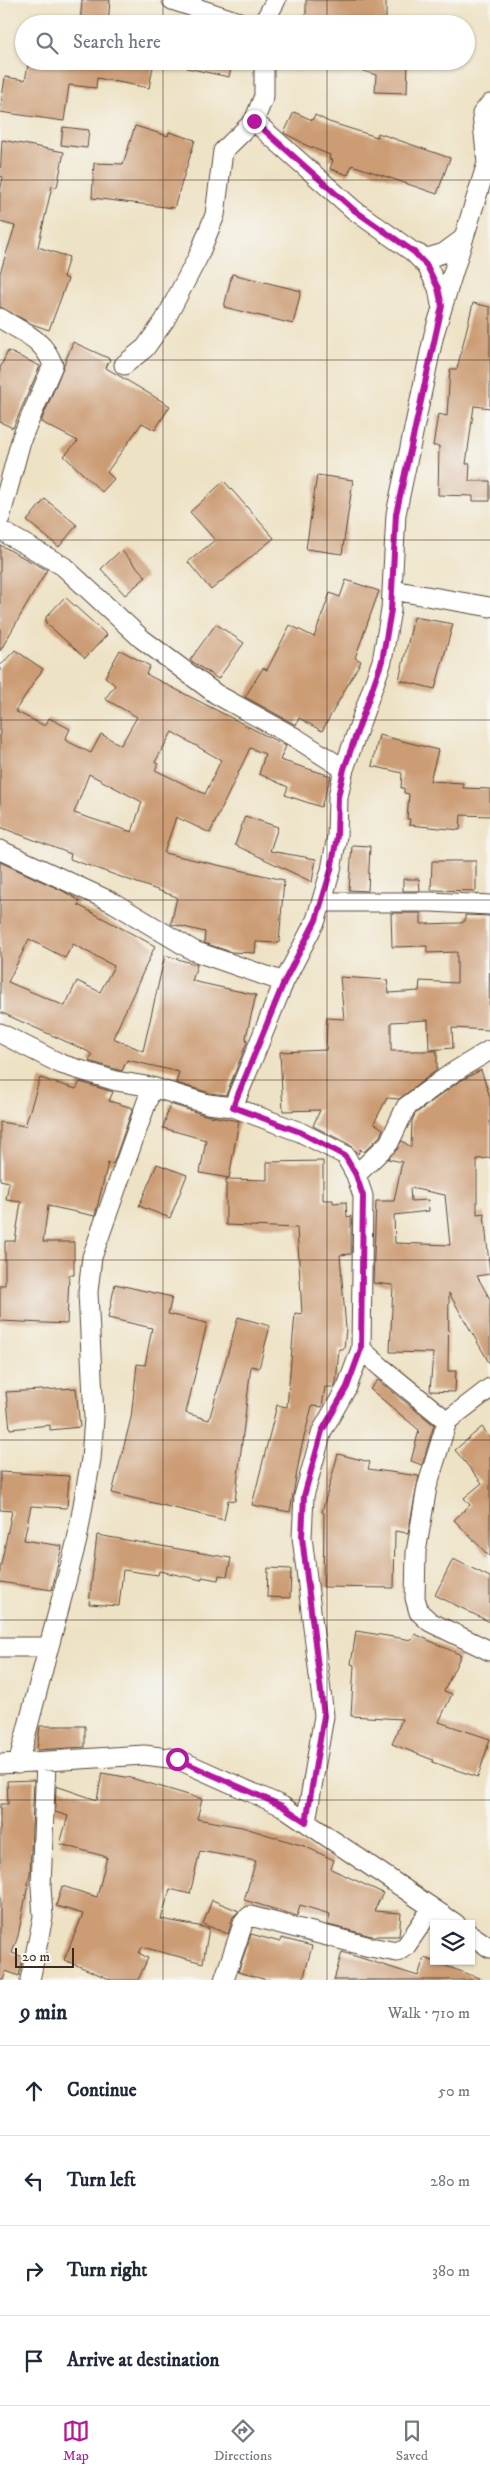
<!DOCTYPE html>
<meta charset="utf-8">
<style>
body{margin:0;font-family:"IM FELL DW Pica",serif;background:#f6f6f7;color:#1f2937}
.controls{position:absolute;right:15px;bottom:15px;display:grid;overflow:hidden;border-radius:0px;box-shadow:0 1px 4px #0004}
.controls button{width:45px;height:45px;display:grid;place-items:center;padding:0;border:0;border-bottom:1px solid #e0e1e3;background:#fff;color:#1f2937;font:25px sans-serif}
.scale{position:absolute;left:15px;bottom:12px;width:59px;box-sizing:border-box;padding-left:5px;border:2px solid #3b2a1e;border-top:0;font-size:14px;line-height:18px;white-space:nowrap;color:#3b2a1e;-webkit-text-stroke:4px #f6f6f2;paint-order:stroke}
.stop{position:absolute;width:15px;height:15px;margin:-11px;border:4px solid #b5179e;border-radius:50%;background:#fff}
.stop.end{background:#b5179e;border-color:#fff;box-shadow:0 1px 5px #0008}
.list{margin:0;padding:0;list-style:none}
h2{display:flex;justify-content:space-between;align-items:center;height:65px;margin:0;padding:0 20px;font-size:21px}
h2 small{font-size:16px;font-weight:400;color:#747a83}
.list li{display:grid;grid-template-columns:32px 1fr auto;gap:15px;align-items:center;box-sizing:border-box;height:90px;padding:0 20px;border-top:1px solid #e0e1e3}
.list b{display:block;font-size:19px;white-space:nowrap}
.list em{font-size:16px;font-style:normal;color:#747a83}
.icon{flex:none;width:28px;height:28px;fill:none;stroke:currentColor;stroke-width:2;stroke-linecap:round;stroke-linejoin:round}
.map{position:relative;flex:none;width:490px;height:1980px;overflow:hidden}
.search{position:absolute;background:#fff;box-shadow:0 1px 4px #0004;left:15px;right:15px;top:15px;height:55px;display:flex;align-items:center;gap:12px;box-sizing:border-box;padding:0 18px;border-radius:28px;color:#747a83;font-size:19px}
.sheet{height:425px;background:#fff}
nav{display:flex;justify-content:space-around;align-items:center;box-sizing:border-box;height:70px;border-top:1px solid #e0e1e3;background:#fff;font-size:14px;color:#747a83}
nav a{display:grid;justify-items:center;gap:2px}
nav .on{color:#b5179e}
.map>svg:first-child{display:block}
.building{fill:#cc9c74;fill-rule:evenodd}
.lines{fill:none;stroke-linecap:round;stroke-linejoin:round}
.minor-casing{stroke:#564637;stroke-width:21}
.minor{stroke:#fff;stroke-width:19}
.route{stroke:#b5179e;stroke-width:6}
.grid{fill:none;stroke:#3b2a1e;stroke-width:1;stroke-opacity:0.55}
</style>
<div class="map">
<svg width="490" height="1980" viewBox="0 0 490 1980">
<rect width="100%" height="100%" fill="#f6f6f2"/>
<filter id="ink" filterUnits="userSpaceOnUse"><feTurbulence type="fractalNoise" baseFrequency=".02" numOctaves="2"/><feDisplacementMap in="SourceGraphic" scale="10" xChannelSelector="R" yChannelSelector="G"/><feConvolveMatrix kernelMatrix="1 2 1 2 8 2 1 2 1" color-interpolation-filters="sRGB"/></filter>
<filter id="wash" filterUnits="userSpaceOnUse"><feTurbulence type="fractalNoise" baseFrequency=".0096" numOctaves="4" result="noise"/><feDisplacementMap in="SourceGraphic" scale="20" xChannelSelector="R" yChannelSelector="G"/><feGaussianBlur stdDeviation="1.12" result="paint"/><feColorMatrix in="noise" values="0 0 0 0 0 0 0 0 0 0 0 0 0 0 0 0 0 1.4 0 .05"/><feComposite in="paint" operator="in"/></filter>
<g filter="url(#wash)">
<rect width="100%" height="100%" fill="#eee2c5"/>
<g id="blocks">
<path class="building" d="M82 0H110L108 24H80Z
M306 0H386V24H306Z
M29 61H154L149 88 97 78 96 88 69 85 64 121 0 112 5 77 25 80Z
M187 61H233L229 77 187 68Z
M345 61 408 62 407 93 375 92 376 75 345 65Z
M294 112 312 120 315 115 329 122 377 137 378 133 450 158 437 194 352 165 348 175 330 169 333 160 329 159 330 155 303 144V143L284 133Z
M135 126 168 136 169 132 195 140 174 208 92 198 94 163 123 164Z
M63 127 89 130 87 148 61 145Z
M2 140 64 152 57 187 52 186 38 247 69 257 63 277 68 279 49 330 32 324 0 307V273L15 226 0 222V192L3 177 0 176Z
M232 274 301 291 293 324 224 307Z
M473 303 490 307V408L474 406 466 464H470L469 481H490V501H473V496L438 495 439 446H433L438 414 447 416 450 369H457Z
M73 342 110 359 106 368 170 406 155 430 142 423 107 472 114 479 102 492 64 456 78 441 41 422Z
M8 351 40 366 13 428 0 422V368Z
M317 475 353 480 342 554 306 549Z
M224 481 274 538 211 590 188 562 215 540 190 512Z
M45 499 77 525 59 547 27 521Z
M0 545 47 570 0 651Z
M121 550 146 577 125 595 101 569Z
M346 580 379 591 355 658 361 661 322 731 299 718 296 725 245 697 263 668 267 670 290 625 314 637 330 593 340 597Z
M65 597 107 635 85 658 46 623V617Z
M414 617 453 624 435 689 399 680Z
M216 624 244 643 218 679 190 660Z
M15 650 43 669 15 711 45 726 49 718 70 729 65 740 91 753 101 734 121 745 137 717 105 699 115 685 105 677 120 650 150 666 146 674 286 746 280 760 331 776 321 807 285 795 288 787 259 774 265 754 250 748 210 833 176 817 164 853 284 880 279 943 256 942 255 953 231 952 204 943 205 932 171 924 177 897 70 859 71 854 0 827V666ZM172 732 221 760 205 794 155 770 158 764 155 762ZM89 774 142 802 132 832 74 813Z
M379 735 438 750 430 781 463 783V788L490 789V816L461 815 460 830 409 825 410 819H407L409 794 404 793V788H401L402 773 372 766Z
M245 816 278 827 270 851 316 859 312 882 235 845Z
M352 845 370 846 368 891 349 890Z
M432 861H476V891L431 890Z
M0 862 63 891 80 901 78 905 155 946 113 1038 143 1051 165 955 197 965 192 981 256 995 246 1037 247 1042 226 1095 210 1093 176 1083 179 1072 127 1060 122 1071 89 1061 92 1055 87 1051 0 1012ZM29 939 65 958 73 944 114 966 100 992 77 981 65 1006 8 982Z
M403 879H419L420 891H403Z
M391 913H421V924L461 923 465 921V915L490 916 489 1030 452 1028 453 1048 429 1050 428 1020 391 1022V1051H437V1070L399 1099 387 1098 374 1123 383 1129 380 1136 364 1152 360 1149 358 1154 350 1145 313 1126 320 1110 283 1111 280 1052 326 1050 327 1018 344 1019 340 977 387 980 389 993 419 991 420 981 457 983V952L427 953V946L392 947Z
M481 1070 490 1097V1158L477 1159V1214L484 1213 490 1274 477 1276 490 1299V1364L449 1293 448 1371H456L455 1392 430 1391 433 1353 390 1352 393 1285 373 1283 376 1201H394L402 1162 388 1159 402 1141 411 1147 412 1121 415 1114 458 1082ZM410 1188 445 1195 450 1245 395 1243 394 1215 429 1211 428 1200 411 1201Z
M40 1078 76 1089 80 1082 113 1092 109 1101 133 1108 113 1164 108 1163 95 1216 48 1206 43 1242H74V1275H69L67 1324 0 1321V1285H5V1241H15L21 1202 6 1200 9 1182 0 1180V1122L25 1126Z
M170 1104 205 1115 239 1121 229 1178 200 1173 206 1140 163 1128Z
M323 1161V1200H333V1203L346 1202 347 1217 351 1216V1254L340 1255 346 1329 344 1349H339L336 1383 334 1387H325L322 1407 312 1406 301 1449 290 1512 252 1505 277 1405 287 1407 295 1313 302 1314 297 1228 226 1225V1179L267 1180V1162Z
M157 1164 187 1175 170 1218 139 1206Z
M115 1284 172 1297 168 1314 207 1323 186 1413 209 1420 238 1317 270 1326 259 1368 251 1366 235 1501 228 1500 224 1520 112 1493 131 1418 137 1364 145 1365 152 1328 108 1318Z
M378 1380 434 1425 422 1465 411 1461 419 1430 370 1389Z
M76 1388 80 1427 50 1430V1425L10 1429 6 1392Z
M482 1427 490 1438V1557L454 1520 470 1505 464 1498 482 1483 455 1450Z
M338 1454 370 1462 368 1469 419 1476 408 1533 395 1531 394 1588 323 1587 324 1513 322 1512Z
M0 1472 69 1476 67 1508 31 1506 24 1540 62 1546 52 1590 0 1582V1569L12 1511 0 1510Z
M97 1535 231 1558 227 1576 219 1575 218 1580 202 1577V1580L159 1571 158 1575 123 1570 119 1606 89 1604Z
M453 1559 490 1577V1622L435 1595Z
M268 1568 291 1569 290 1598 267 1597Z
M356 1631 412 1640 415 1634 461 1655 444 1691 452 1694 439 1722 490 1739 478 1777 432 1762 433 1760 392 1744 402 1719 351 1716 354 1665 351 1664Z
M40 1726H85V1747L37 1750Z
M102 1773 131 1778 202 1799 197 1819 242 1827 304 1846 334 1860 331 1869 383 1893 374 1911 401 1913 399 1936H372L328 1925 330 1914 300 1905 297 1916 244 1900 256 1861 200 1851 190 1894 170 1889 161 1919 209 1928 203 1963 142 1947 139 1953 148 1958 138 1980H112L64 1960 83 1914 56 1906 62 1886 97 1897 107 1857 60 1844 68 1816 55 1812 56 1786 97 1800Z
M34 1780 30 1874 18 1936 12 1953 23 1957 19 1976 6 1971 3 1980H0V1804H8L7 1781Z
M212 1900 239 1911 233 1917 228 1934 203 1924Z
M251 1934 280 1942 281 1938 312 1946 303 1980H267L238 1972Z
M342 1952 418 1976 424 1958 479 1978V1980H334Z"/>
</g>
</g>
<g filter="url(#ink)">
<use href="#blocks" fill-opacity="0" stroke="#564637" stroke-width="1"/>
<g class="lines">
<defs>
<path id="minor" d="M172 0 245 24
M263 24 276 0
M264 61V96L254 121 354 210 413 252 427 266 438 288 441 305
M413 252 427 258 444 253 463 239
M0 318C23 333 43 338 53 365L22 437 0 518
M124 365 145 348 165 320 198 257 215 215 223 151 254 121
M0 530 63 566 142 639 216 694 296 738 344 769
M392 590 490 607
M0 850 114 903 194 951 284 982
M322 902H431L490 905
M0 1033 61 1064 116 1081 152 1087 208 1104 233 1107 300 1132 345 1155 356 1175 363 1196 361 1349 347 1387 322 1431 304 1496 302 1537 324 1716 306 1822
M233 1107 284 982 316 920 331 870 337 836 338 797 344 769 382 661 391 610 396 514 434 334 487 163 482 114 490 104
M356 1175 389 1143 406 1107 452 1073 490 1050
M361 1349 382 1368 447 1421
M490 1388 447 1421 427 1487 416 1552 415 1598 419 1612 430 1622 490 1651
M0 1647H49
M0 1764 144 1755 177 1759 282 1806 456 1924
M18 1764 77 1540 91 1459 94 1418 88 1292 92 1257 152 1087
M471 1935 490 1948
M30 1980 43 1917 41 1887 46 1762
M224 1980 244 1921 250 1916 370 1947 397 1952 406 1946 432 1908"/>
</defs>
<use href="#minor" class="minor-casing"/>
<use href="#minor" class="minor"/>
</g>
</g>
<g class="lines" filter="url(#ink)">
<path class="route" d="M177 1759 282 1806 306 1822 324 1716 302 1537 304 1496 322 1431 347 1387 361 1349 363 1196 356 1175 345 1156 300 1132 233 1107 284 982 316 920 331 870 337 836 338 797 344 769 382 661 391 610 396 514 442 306 438 288 427 266 414 252 354 210 254 121"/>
</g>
<path class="grid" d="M163 0V24M327 0V24M163 61V1980M327 61V1980M0 180H490M0 360H490M0 540H490M0 720H490M0 900H490M0 1080H490M0 1260H490M0 1440H490M0 1620H490M0 1800H490"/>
</svg>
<div class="controls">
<button><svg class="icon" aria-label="layers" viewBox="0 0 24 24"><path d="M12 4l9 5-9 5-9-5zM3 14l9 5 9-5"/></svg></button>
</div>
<div class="scale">20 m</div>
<div class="stop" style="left:177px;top:1759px"></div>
<div class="stop end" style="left:254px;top:121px"></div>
<div class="search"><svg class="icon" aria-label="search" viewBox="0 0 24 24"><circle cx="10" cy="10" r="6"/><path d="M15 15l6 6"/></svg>Search here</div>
</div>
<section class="sheet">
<h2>9 min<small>Walk · 710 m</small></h2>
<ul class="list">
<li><svg class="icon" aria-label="ahead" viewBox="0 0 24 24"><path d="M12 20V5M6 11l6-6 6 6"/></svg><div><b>Continue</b></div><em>50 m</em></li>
<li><svg class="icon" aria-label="left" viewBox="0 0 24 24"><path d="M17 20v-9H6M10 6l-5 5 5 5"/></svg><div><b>Turn left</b></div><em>280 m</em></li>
<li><svg class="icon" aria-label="right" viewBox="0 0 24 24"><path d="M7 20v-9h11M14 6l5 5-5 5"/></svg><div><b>Turn right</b></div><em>380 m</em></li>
<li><svg class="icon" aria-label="arrive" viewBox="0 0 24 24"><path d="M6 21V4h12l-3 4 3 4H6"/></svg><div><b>Arrive at destination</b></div></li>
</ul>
</section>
<nav>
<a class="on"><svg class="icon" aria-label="map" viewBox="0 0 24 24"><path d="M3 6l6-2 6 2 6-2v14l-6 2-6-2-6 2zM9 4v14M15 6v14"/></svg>Map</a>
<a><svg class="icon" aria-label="directions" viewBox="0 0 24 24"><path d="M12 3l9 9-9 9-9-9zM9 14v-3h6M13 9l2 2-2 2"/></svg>Directions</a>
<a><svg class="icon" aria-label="saved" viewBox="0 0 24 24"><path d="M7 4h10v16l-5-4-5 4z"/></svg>Saved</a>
</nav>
